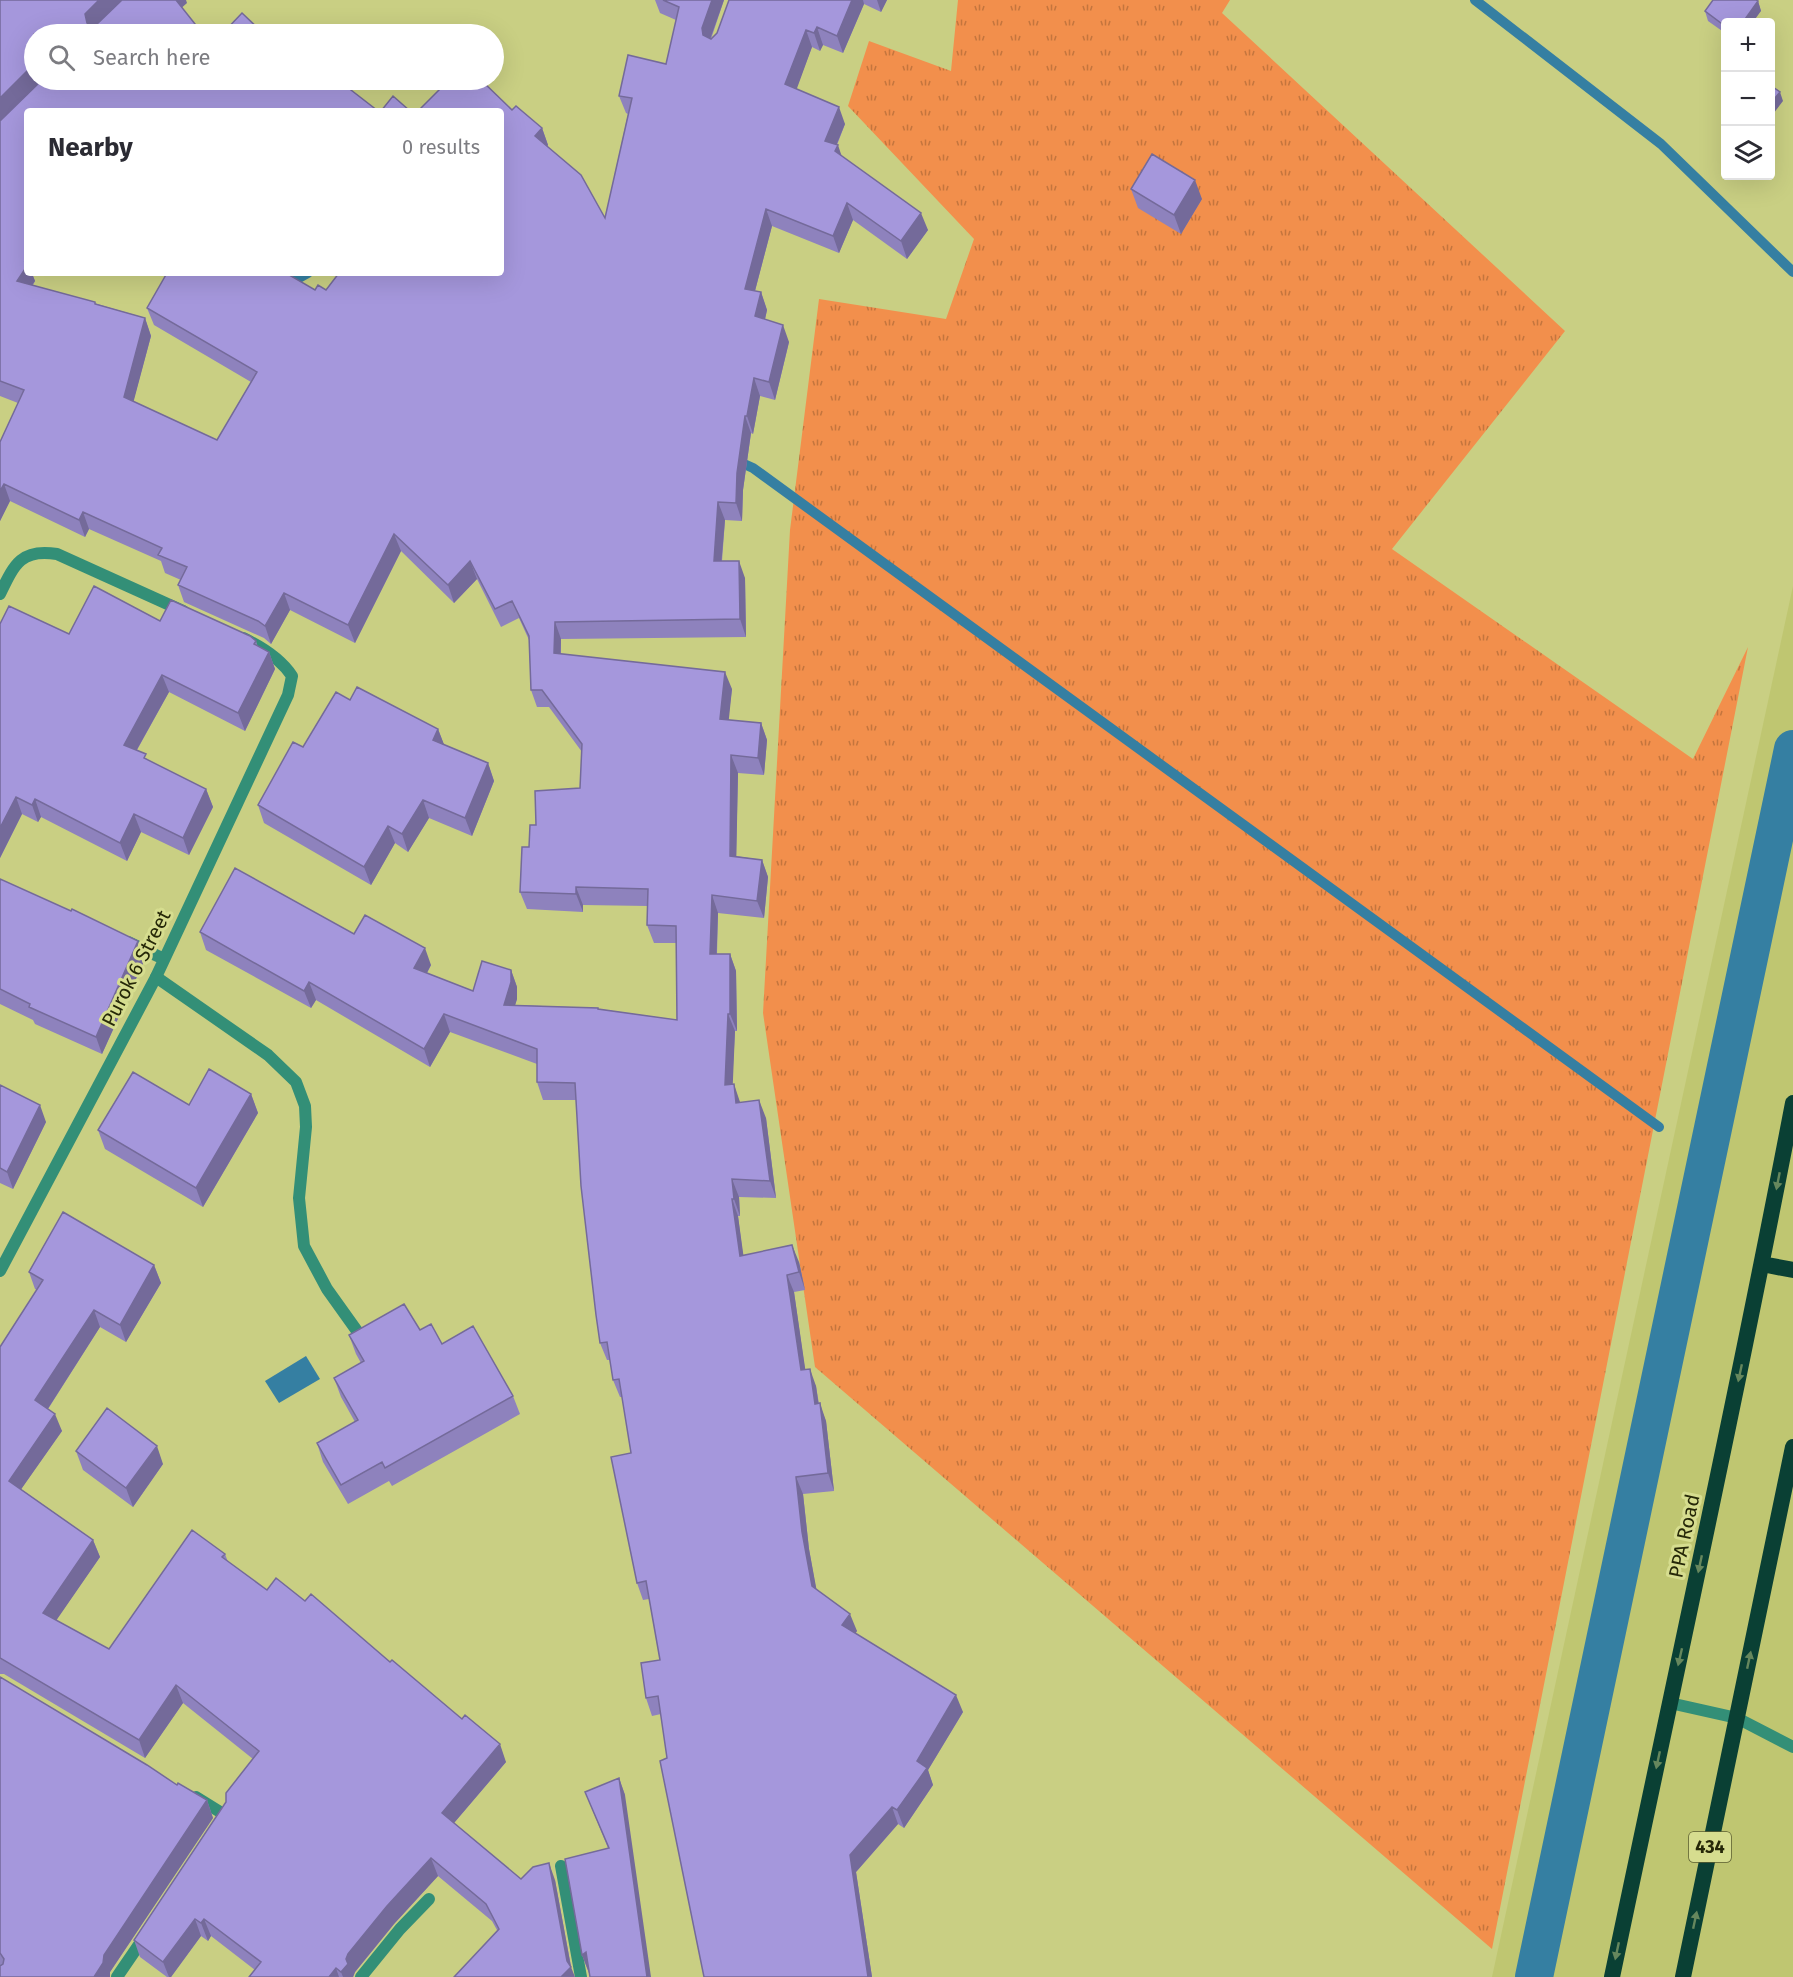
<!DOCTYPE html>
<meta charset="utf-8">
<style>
body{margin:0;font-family:"Fira Sans",sans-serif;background:#f2f2f3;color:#2b2b33}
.controls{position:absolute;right:18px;top:18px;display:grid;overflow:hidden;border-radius:6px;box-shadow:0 6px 24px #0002}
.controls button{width:54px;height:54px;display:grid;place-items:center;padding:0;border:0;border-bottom:2px solid #e1e1e2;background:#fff;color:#2b2b33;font:30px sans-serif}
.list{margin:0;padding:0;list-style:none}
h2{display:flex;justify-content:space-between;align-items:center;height:78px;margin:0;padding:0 24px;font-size:26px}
h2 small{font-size:20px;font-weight:400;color:#7c7c81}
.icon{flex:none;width:33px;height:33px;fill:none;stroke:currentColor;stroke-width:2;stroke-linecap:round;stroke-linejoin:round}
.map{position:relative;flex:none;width:1793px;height:1977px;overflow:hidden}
.search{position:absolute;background:#fff;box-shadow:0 6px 24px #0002;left:24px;top:24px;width:480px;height:66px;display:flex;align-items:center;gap:15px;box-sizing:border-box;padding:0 21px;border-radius:33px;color:#7c7c81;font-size:22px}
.panel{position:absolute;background:#fff;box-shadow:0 6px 24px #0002;left:24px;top:108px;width:480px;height:168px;border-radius:6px}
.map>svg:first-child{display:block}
.built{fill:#bfc671}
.grass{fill:url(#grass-tufts)}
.water{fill:#357fa2}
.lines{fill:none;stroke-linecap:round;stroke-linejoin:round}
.stream{stroke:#357fa2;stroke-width:10}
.canal{stroke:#357fa2;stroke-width:38}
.service{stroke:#338f77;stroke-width:12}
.minor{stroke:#338f77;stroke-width:12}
.trunk{stroke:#0a4034;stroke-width:16}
.wall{fill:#8e82bd}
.shaded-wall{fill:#746a9a}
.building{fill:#a597dc;stroke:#746a9a;stroke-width:1.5}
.oneway{fill:#66875d}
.labels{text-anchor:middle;stroke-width:6;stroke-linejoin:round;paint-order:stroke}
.shield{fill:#d6dd8f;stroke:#5b5e30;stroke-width:1.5}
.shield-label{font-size:18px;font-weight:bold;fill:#262808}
.street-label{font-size:20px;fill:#262808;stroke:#d6dd8f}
</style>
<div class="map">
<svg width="1793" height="1977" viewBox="0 0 1793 1977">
<defs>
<pattern id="grass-tufts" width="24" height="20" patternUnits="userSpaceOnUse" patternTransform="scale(1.5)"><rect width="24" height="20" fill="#f28f4c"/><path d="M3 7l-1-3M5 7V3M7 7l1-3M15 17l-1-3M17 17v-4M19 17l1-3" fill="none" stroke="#c4753d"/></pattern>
</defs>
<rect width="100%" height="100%" fill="#c9cf83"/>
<path class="built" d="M1793 586V1977H1492Z"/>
<path class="grass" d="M958 0H1230L1222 13 1565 331 1392 549 1693 759 1748 647 1492 1949 815 1367 763 1013 790 530 819 299 946 319 974 239 848 106 869 41 951 71Z"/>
<path class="water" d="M306 1356 320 1379 279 1403 265 1381Z"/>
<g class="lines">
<path class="stream" d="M1475 0 1661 144 1793 272
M274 273 290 283 308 273
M735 460 753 468 1659 1127"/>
<path class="canal" d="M1534 1977 1793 749"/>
<path class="service" d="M156 977 268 1055 296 1082 305 1106 306 1127 299 1198 304 1246 327 1289 362 1338
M1670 1703 1737 1718 1793 1747"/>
<path class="minor" d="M0 594C14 565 21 548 57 554L183 611
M128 942 164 959
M0 1271 156 977 288 695 292 676C280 658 262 647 243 638
M196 1797 225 1815 221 1821
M561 1866 581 1977
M117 1977 145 1936
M361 1977 400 1929 429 1899"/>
<path class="trunk" d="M1762 1264 1793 1270
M1612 1977C1673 1686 1737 1395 1793 1103
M1683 1977 1793 1447"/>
</g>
<path class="wall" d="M0 0 187 3 34 34 27 111 33 276 35 281 33 285 145 318 151 336 133 402 217 440 251 382 154 325 147 308 315 290H326L512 110 542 128 548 145 547 147 605 218 628 114 626 113 619 96 666 64 676 20 660 13 655 0H724L711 39 717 33 729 0H887L881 12 864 4 843 53 823 45 820 51 812 47 796 89 845 124 837 145 841 156 928 230 907 259 853 220 839 253 772 226 755 291 761 292 767 310 765 319 789 342 775 400 760 396 753 434 751 433 743 490 742 521 725 520 722 561 745 578 746 637 561 639V654L732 689 728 720 761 723 767 740 764 775 738 773 736 856 762 860 768 877 764 918 718 913 717 954H730L736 971 737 1031H735L732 1084 740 1103 766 1118 776 1198 739 1197 740 1216H738L743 1256 799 1262 805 1290 794 1292 805 1370 816 1386 819 1404 826 1421 834 1491 803 1494 809 1549 816 1589 857 1631 855 1633 963 1712 928 1770 933 1785 904 1828 898 1824 856 1872 872 1977H704L667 1758 661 1714 652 1716 646 1698 660 1660 649 1599 643 1600 637 1583 631 1453 622 1397H620L613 1380 610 1360H607L600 1343 576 1100H543L537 1082V1064L450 1032 430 1067 316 1000 311 1008 206 950 200 932 354 934 431 965 427 973 473 991 511 970 517 987V999L515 1005 598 1008 599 1009 677 1020 676 943H654L647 925 648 906 583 905V912L527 909 520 892 529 847 536 825 580 788 582 752 549 707H537L531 690 529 640 519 618 501 627 477 579 454 603 401 551 355 643 290 610 271 644 264 638 184 602 178 585 181 580 165 573 161 561 89 529 85 537 10 501 0 521V442L18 403 0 396Z
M1758 1 1761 11 1725 22V33L1708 21 1705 11Z
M1131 189 1202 199 1181 234 1138 208Z
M160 621 256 641 258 647 269 652 275 669 245 731 169 692 137 750 148 760 206 789 213 807 189 855 141 832 127 861 41 817 38 822 22 814 0 858V624L69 634Z
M350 700 438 729 444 745 488 763 494 781 472 836 429 818 408 852 395 843 371 885 264 823 258 805Z
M0 879 145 959 102 1054 35 1024 33 1020 0 1004Z
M0 1085 46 1122 13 1189 0 1183Z
M251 1094 258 1113 203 1207 105 1149 98 1130 189 1105Z
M154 1265 161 1283 126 1342 100 1327 48 1409 62 1431 21 1489 93 1540 100 1557 56 1620 109 1649 225 1554 228 1562 506 1762 454 1823 521 1879 555 1880 571 1966 497 1930 492 1921 438 1876 394 1924 355 1972 353 1977H249L255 1970 211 1936 208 1941 201 1936 171 1977H167L140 1957 134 1940 226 1802 253 1759 183 1703 145 1758 4 1674H0V1347L37 1290 35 1289 29 1272Z
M420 1330 442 1344 513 1396 520 1414 392 1486 389 1481 348 1504 323 1462 317 1443 355 1422 341 1397 334 1378 361 1363 356 1354 349 1335Z
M76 1451 163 1464 133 1507 83 1470Z
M0 1677 177 1785 207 1800 213 1818 110 1972 0 1977Z
M619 1778 625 1795 589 1973 582 1955 608 1848 585 1792Z"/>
<path class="shaded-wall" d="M99 0H122L91 31 87 23 85 14Z
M174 0H186L187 3 178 11Z
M712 0H724L708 45 703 35 702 28Z
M852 0H863L864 4 843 53 837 36Z
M877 0H887L881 12Z
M1758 1 1761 11 1753 22H1743Z
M817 27 823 45 820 51 814 33Z
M806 30 812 47 792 102 785 84Z
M34 64V80H43L0 121V98Z
M1780 92 1783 101 1770 118V104Z
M839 107 845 124 831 158 825 141Z
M542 128 548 145 541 154 535 136Z
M838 145 844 163 835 151Z
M1195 180 1202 199 1181 234 1174 215Z
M847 203 853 220 839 253 833 236Z
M766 209 772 226 751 306 745 289Z
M921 213 928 230 907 259 901 241Z
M27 266V273H36L33 276 35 281 23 298 17 281Z
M761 292 767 310 762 333 755 316Z
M145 318 151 336 130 415 124 397Z
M783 325 789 342 775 400 769 382Z
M754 378 760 396 753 434 747 416Z
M745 416 751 433 743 490 742 521 736 503 737 473Z
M4 484 10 501 0 521V491Z
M718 502 725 520 720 578 714 561Z
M83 512 89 529 85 537 79 520Z
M394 534 401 551 355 643 348 625Z
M470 561 477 579 454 603 448 585Z
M739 561 745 578 746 637 740 619Z
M284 593 290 610 271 644 265 626Z
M555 622 561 639 560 671 554 653Z
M269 652 275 669 245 731 238 713Z
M725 672 732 689 727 737 720 719Z
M162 675 169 692 130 762 124 745Z
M761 723 767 740 764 775 758 758Z
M438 729 445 747 433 740Z
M731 755 738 773 736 873 730 856Z
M488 763 494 781 472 836 465 818Z
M206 789 213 807 189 855 183 838Z
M16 797 22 814 0 858V828Z
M35 799 41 817 38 822 32 805Z
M423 800 429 818 408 852 402 834Z
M134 814 141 832 127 861 120 843Z
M388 826 395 843 371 885 364 867Z
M762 860 768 877 764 918 757 901Z
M576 887 583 905V912L576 894Z
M712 895 718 913 716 971 710 954Z
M138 941 145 959 102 1054 96 1037Z
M425 948 431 965 420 986 414 968Z
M730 954 736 971 737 1031 730 1014Z
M511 970 517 987V999L510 1022 504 1005Z
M309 982 316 1000 311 1008 304 991Z
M444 1014 450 1032 430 1067 424 1049Z
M728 1014 735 1031 732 1103 725 1085Z
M734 1084 740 1102 742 1121 736 1103Z
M251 1094 258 1113 203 1207 196 1188Z
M759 1100 766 1118 776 1198 770 1181Z
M40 1105 46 1122 13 1189 7 1172Z
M732 1179 739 1197 740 1216 734 1199Z
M732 1199 738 1216 746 1274 740 1256Z
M792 1245 799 1262 805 1290 799 1272Z
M154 1265 161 1283 126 1342 120 1325Z
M787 1275 794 1292 808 1388 801 1370Z
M94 1310 100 1327 42 1418 35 1400Z
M810 1369 816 1386 821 1421 815 1404Z
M820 1403 826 1421 834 1491 828 1473Z
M55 1414 62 1431 15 1498 9 1481Z
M157 1446 163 1464 133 1507 126 1488Z
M796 1477 803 1494 809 1549 819 1603 812 1586 802 1532Z
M93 1540 100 1557 49 1631 43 1613Z
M850 1614 857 1631 849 1643 842 1625Z
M176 1685 183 1703 145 1758 139 1740Z
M956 1695 963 1712 928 1770 933 1785 904 1828 897 1810 917 1761Z
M500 1744 506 1762 448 1830 442 1813Z
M619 1778 625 1795 651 1977H647Z
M207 1800 213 1818 110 1972V1977H94L104 1955Z
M892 1807 898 1824 856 1872 872 1977H868L850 1855Z
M431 1858 438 1876 394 1924 355 1972 353 1977H343L341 1972 348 1954 387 1906Z
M549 1863 555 1880 571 1967 575 1977H561L567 1961Z
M195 1919 201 1936 171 1977H169L163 1962Z
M204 1919 211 1936 208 1941 201 1923Z
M586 1952 589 1973 582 1955Z
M336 1968 339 1977H329Z"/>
<path class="building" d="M0 0H99L85 14 87 23 91 25 98 23 122 0H176L203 34H34V64L0 98Z
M663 0H712L702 28 703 35 711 39 717 33 729 0H852L837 36 817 27 814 33 806 30 785 84 839 107 825 141 838 145 835 151 921 213 901 241 847 203 833 236 766 209 745 289 761 292 755 316 783 325 769 382 754 378 747 416H745L737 473 736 503 718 502 714 561H739L740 619 555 622 554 653 725 672 720 719 761 723 758 758 731 755 730 856 762 860 757 901 712 895 710 954H730V1014H728L725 1085 734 1084 736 1103 759 1100 770 1181 732 1179 734 1199H732L740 1256 792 1245 799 1272 787 1275 801 1370 810 1369 815 1404 820 1403 828 1473 796 1477 802 1532 812 1586 850 1614 842 1625 956 1695 917 1761 927 1768 897 1810 892 1807 850 1855 868 1977H704L660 1761 667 1758 658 1696 646 1698 641 1663 660 1660 646 1581 637 1583 611 1457 631 1453 619 1379 613 1380 607 1342 600 1343 596 1315 581 1186 575 1083 537 1082V1049L444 1014 424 1049 309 982 304 991 200 932 235 868 354 934 365 915 425 948 414 968 473 991 482 961 511 970V982L504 1005 598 1008V1009L677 1020 676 926 647 925 648 889 576 887V894L520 892 522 847H529L530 825H536L535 791 580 788 582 744 542 690H531L529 636 512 601 495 609 470 561 448 585 394 534 348 625 284 593 265 626 258 621 178 585 187 567 158 555 162 548 83 512 79 520 4 484 0 491V442L24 390 0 381V121L42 80H338L378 111H27V259L25 261 27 262V266L17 281 95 302V304L145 318 124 397 217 440 257 372 147 308 167 273H286L315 290 318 285 326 290 339 273H501V111H418L449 80H481L512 110 516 106 542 128 535 136 581 175 605 218 632 98 619 96 628 55 666 64 679 7Z
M1713 0H1756L1758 1 1743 22H1725V26L1705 11Z
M242 13 264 34H222Z
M1770 85 1780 92 1770 104Z
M393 96 410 111H381Z
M1152 154 1195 180 1174 215 1131 189Z
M94 586 160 621 171 600 250 636 256 641 254 644 269 652 238 713 162 675 124 745 146 754 144 758 206 789 183 838 134 814 120 843 35 799 32 805 16 797 0 828V624L9 606 69 634Z
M357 687 438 729 433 740 488 763 465 818 423 800 402 834 388 826 364 867 258 805 293 742 303 747 336 692 350 700Z
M0 879 71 911 72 909 138 941 96 1037 29 1007 30 1004 0 989Z
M209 1069 251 1094 196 1188 98 1130 133 1072 189 1105Z
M0 1085 40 1105 7 1172 0 1168Z
M63 1212 154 1265 120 1325 94 1310 35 1400 55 1414 9 1481 93 1540 43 1613 109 1649 192 1530 225 1554 222 1557 267 1590 276 1578 305 1601 311 1594 390 1662 392 1660 462 1719 465 1715 500 1744 442 1813 521 1879 533 1867 549 1863 567 1961 571 1967 561 1977H454L499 1929 486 1904 431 1858 387 1906 348 1954 346 1959 348 1964 341 1972 336 1968 329 1977H249L261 1962 204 1919 201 1923 195 1919 163 1962 134 1940 226 1802V1793L259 1751 176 1685 139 1740 0 1658V1347L43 1280 29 1272Z
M404 1304 420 1330 431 1324 442 1344 473 1326 513 1396 385 1468 382 1462 341 1485 317 1443 358 1420 334 1378 364 1361 349 1335Z
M107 1408 157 1446 126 1488 76 1451Z
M0 1677 147 1765 177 1785 178 1783 207 1800 104 1955 103 1963 94 1977H0V1966L3 1964 4 1959 0 1953Z
M619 1778 647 1977H590L586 1952 582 1955 565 1859 609 1848 585 1792Z"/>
<defs><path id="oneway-solid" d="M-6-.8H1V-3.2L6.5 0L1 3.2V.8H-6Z" transform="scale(1.5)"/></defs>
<g class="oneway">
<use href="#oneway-solid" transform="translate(1778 1181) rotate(101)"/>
<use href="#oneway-solid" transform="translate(1740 1373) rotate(102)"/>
<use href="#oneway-solid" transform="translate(1700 1564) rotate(102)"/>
<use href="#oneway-solid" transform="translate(1680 1657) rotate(103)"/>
<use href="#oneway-solid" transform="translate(1749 1660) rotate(-78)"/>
<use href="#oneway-solid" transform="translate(1658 1760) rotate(102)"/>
<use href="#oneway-solid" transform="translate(1695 1920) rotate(-78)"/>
<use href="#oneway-solid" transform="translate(1617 1951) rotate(102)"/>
</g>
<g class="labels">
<rect class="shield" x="1689" y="1832" width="42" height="30" rx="4.5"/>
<g class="shield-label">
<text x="1710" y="1853">434</text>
</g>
<g class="street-label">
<text transform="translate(136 968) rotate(-63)" y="7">Purok 6 Street</text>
<text transform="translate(1684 1536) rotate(-78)" y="7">PPA Road</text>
</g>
</g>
</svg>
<div class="controls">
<button>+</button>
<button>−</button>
<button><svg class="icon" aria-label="layers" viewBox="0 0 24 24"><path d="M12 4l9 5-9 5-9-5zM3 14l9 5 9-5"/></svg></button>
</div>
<div class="search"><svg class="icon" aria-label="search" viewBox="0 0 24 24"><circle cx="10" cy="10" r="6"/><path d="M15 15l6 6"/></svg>Search here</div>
<section class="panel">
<h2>Nearby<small>0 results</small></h2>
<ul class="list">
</ul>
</section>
</div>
